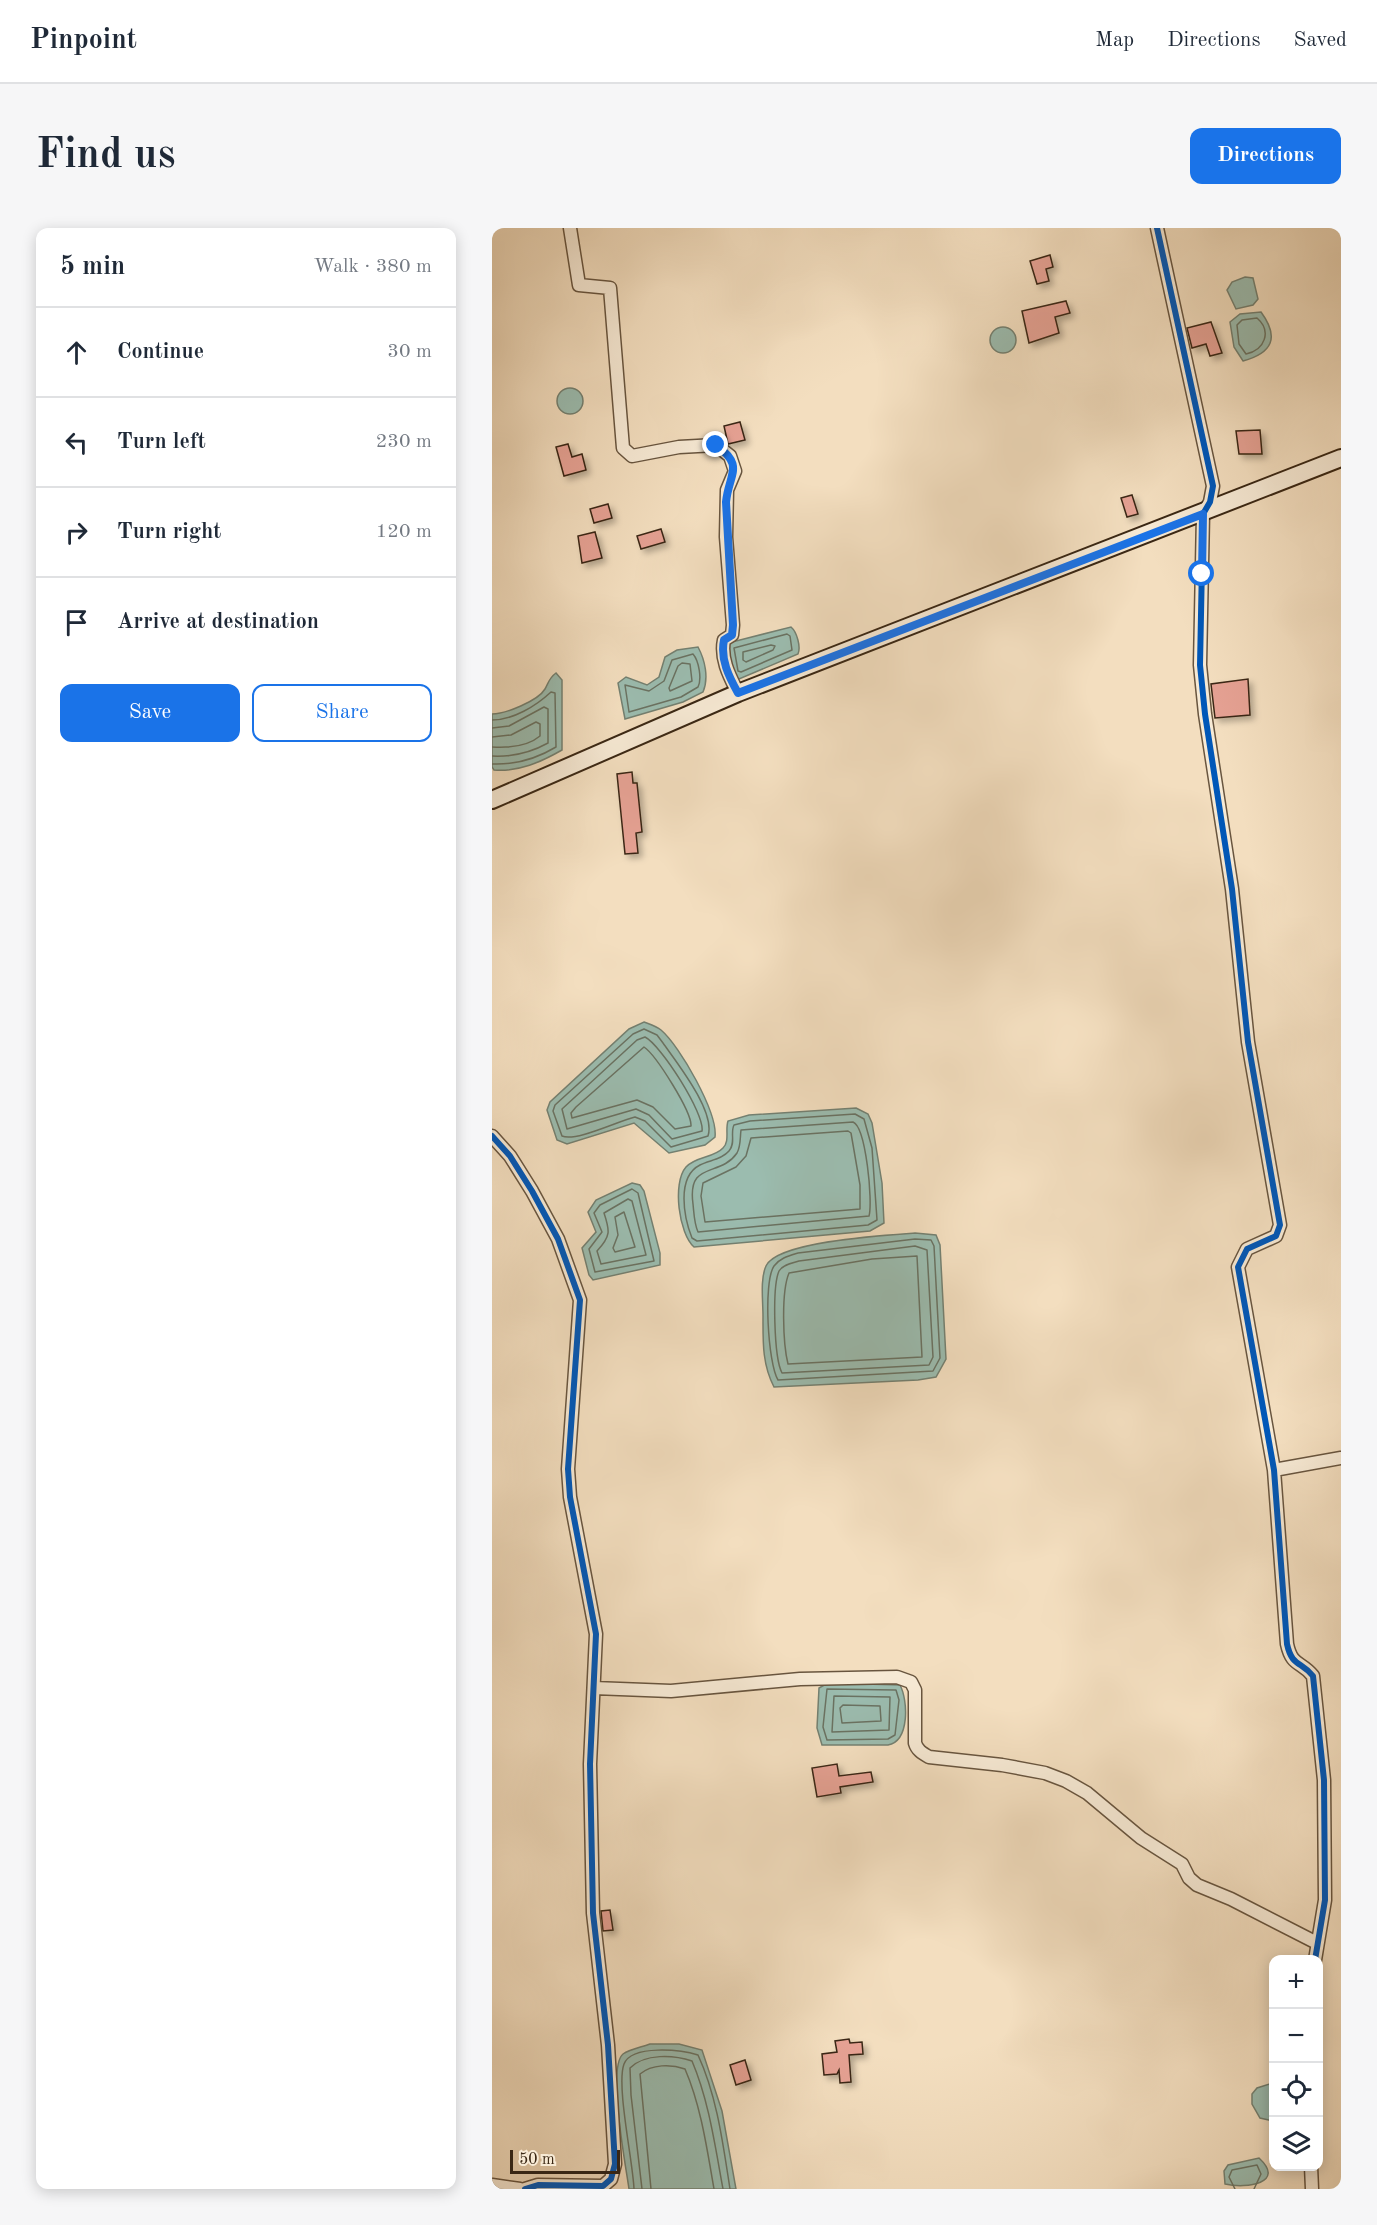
<!DOCTYPE html>
<meta charset="utf-8">
<style>
body{margin:0;font-family:"Old Standard TT",serif;background:#f6f6f7;color:#1f2937}
.controls{position:absolute;right:18px;bottom:18px;display:grid;overflow:hidden;border-radius:12px;box-shadow:0 3px 15px #0003}
.controls button{width:54px;height:54px;display:grid;place-items:center;padding:0;border:0;border-bottom:2px solid #e0e1e3;background:#fff;color:#1f2937;font:30px sans-serif}
.scale{position:absolute;left:18px;bottom:15px;width:110px;box-sizing:border-box;padding-left:6px;border:3px solid #3a2714;border-top:0;font-size:16px;line-height:21px;white-space:nowrap;color:#3a2714;-webkit-text-stroke:4px #f7ead5;paint-order:stroke}
.stop{position:absolute;width:18px;height:18px;margin:-14px;border:4px solid #1a73e8;border-radius:50%;background:#fff}
.stop.end{background:#1a73e8;border-color:#fff;box-shadow:0 2px 6px #0008}
.list{margin:0;padding:0;list-style:none}
h2{display:flex;justify-content:space-between;align-items:center;height:78px;margin:0;padding:0 24px;font-size:26px}
h2 small{font-size:20px;font-weight:400;color:#747a83}
.list li{display:grid;grid-template-columns:39px 1fr auto;gap:18px;align-items:center;box-sizing:border-box;height:90px;padding:0 24px;border-top:2px solid #e0e1e3}
.list b{display:block;font-size:22px;white-space:nowrap}
.list em{font-size:20px;font-style:normal;color:#747a83}
.actions{display:flex;gap:12px;padding:18px 24px}
.actions a{flex:1;padding:14px 0;border:2px solid #1a73e8;border-radius:12px;text-align:center;font-size:21px;color:#1a73e8}
.actions .main{background:#1a73e8;color:#fff}
.icon{flex:none;width:33px;height:33px;fill:none;stroke:currentColor;stroke-width:2;stroke-linecap:round;stroke-linejoin:round}
.map{position:relative;flex:none;width:849px;height:1961px;overflow:hidden;border-radius:12px}
header{display:flex;align-items:center;gap:36px;box-sizing:border-box;height:84px;padding:0 30px;background:#fff;border-bottom:2px solid #e0e1e3}
header strong{font-size:28px}
nav{display:flex;gap:33px;margin-inline-start:auto;font-size:21px}
.intro{display:flex;align-items:center;justify-content:space-between;box-sizing:border-box;height:144px;padding:0 36px}
h1{margin:0;font-size:42px}
.button{padding:15px 27px;border-radius:12px;background:#1a73e8;color:#fff;font-size:21px;font-weight:700}
main{display:flex;gap:36px;padding:0 36px}
aside{flex:1;background:#fff;border-radius:12px;box-shadow:0 3px 15px #0003}
.map>svg:first-child{display:block}
.water{fill:#9bbcaf;stroke:#748071;stroke-width:1.5}
.lines{fill:none;stroke-linecap:round;stroke-linejoin:round}
.shore{stroke:#6a7262;stroke-width:1.5}
.building{fill:#e5a193;stroke:#3a2714;stroke-width:1.5;filter:url(#shadow)}
.street-casing{stroke:#68553f;stroke-width:15}
.secondary-casing{stroke:#3a2714;stroke-width:20}
.street{stroke:#f7ead5;stroke-width:12}
.secondary{stroke:#f7ead5;stroke-width:16}
.cycleway-casing{stroke:#f7ead5;stroke-width:10}
.cycleway{stroke:#0057b8;stroke-width:6}
.route{stroke:#1a73e8;stroke-width:8}
</style>
<header>
<strong>Pinpoint</strong>
<nav><a>Map</a><a>Directions</a><a>Saved</a></nav>
</header>
<div class="intro"><h1>Find us</h1><a class="button">Directions</a></div>
<main>
<aside>
<h2>5 min<small>Walk · 380 m</small></h2>
<ul class="list">
<li><svg class="icon" aria-label="ahead" viewBox="0 0 24 24"><path d="M12 20V5M6 11l6-6 6 6"/></svg><div><b>Continue</b></div><em>30 m</em></li>
<li><svg class="icon" aria-label="left" viewBox="0 0 24 24"><path d="M17 20v-9H6M10 6l-5 5 5 5"/></svg><div><b>Turn left</b></div><em>230 m</em></li>
<li><svg class="icon" aria-label="right" viewBox="0 0 24 24"><path d="M7 20v-9h11M14 6l5 5-5 5"/></svg><div><b>Turn right</b></div><em>120 m</em></li>
<li><svg class="icon" aria-label="arrive" viewBox="0 0 24 24"><path d="M6 21V4h12l-3 4 3 4H6"/></svg><div><b>Arrive at destination</b></div></li>
</ul>
<div class="actions"><a class="main">Save</a><a>Share</a></div>
</aside>
<div class="map">
<svg width="849" height="1961" viewBox="0 0 849 1961">
<defs>
<filter id="shadow"><feDropShadow dx="4" dy="4" stdDeviation="3" flood-color="#0004"/></filter>
</defs>
<rect width="100%" height="100%" fill="#f3debf"/>
<filter id="stains"><feTurbulence type="fractalNoise" baseFrequency=".00333" numOctaves="4"/><feColorMatrix values="0 0 0 0 .2 0 0 0 0 .09 0 0 0 0 .02 0 0 0 .5 -.17"/></filter>
<radialGradient id="worn" r=".72"><stop offset=".6" stop-color="#630" stop-opacity="0"/><stop offset="1" stop-color="#630" stop-opacity=".3"/></radialGradient>
<path class="water" d="M753 49 761 50 766 71 761 77 744 81 735 62 740 54Z
M769 84C788 110 780 125 751 133L742 119 738 94 748 86Z
M498 112a13 13 0 1 1 26 0a13 13 0 1 1-26 0Z
M65 173a13 13 0 1 1 26 0a13 13 0 1 1-26 0Z
M299 399C305 404 309 419 306 426L247 451 241 450 236 429V415Z
M206 419C213 432 217 450 211 464L191 474 133 491 126 455 134 449 155 457 167 449 173 429 185 422Z
M64 445 70 452V522C49 534 27 544 2 542L0 539V486C13 486 46 473 53 461 57 454 57 450 64 445Z
M152 794C157 796 164 798 169 802 188 818 226 885 223 909L213 917 177 925 142 895 75 916 65 912 55 882 58 874 137 801Z
M364 880 376 886 380 895 390 955 392 995 378 1003 202 1019C187 1006 180 955 194 939 204 928 222 930 231 920 238 913 233 902 236 893L257 887Z
M140 955 148 957 152 963 168 1025V1037L101 1052 97 1047 90 1020 104 1004 96 984 104 972Z
M423 1005 444 1007 448 1017 454 1131 444 1149 426 1152 282 1159C270 1136 271 1113 271 1088 271 1073 268 1051 274 1038 285 1013 395 1007 423 1005Z
M336 1455 408 1457C416 1472 418 1513 396 1517H330L325 1500 327 1460Z
M158 1816H187L210 1822 230 1883 244 1961H137C134 1939 115 1839 131 1826 138 1821 150 1819 158 1816Z
M781 1855H782L781 1893 768 1890 760 1876V1866L765 1860Z
M767 1930C794 1955 755 1961 733 1956L732 1943 736 1937Z"/>
<g class="lines">
<path class="shore" d="M765 90C780 103 773 122 754 126L747 116 745 97 750 92Z
M295 406 298 408 300 422 249 444 246 443 242 420Z
M279 417 283 418 281 422 254 434 251 432V424Z
M201 426C207 433 210 451 206 459L189 469 137 484 133 457 157 463 172 453 180 432Z
M190 435 198 436 200 453 178 463 177 460 186 438Z
M0 492C21 492 44 478 59 464L63 465 64 519C44 531 23 537 0 536
M0 500 17 498 52 479 56 481V515C38 525 20 529 0 528
M0 509 19 507 44 494 48 496V508C35 519 16 520 0 519
M152 801 165 807 171 815C185 835 224 884 216 908L179 919 153 893 143 889C126 893 84 914 70 908L61 883 63 877 141 806Z
M153 809C169 817 213 886 210 903L180 911 157 887 144 881 75 901 70 881 145 812Z
M152 819C164 827 200 884 199 898L183 901 161 879 145 872 80 890 79 885 84 879Z
M363 886 372 891 380 920 385 992 376 997 205 1013 200 1010C192 990 184 949 208 937 218 932 229 932 237 923 244 915 238 905 242 897L258 893Z
M361 894C374 899 381 974 377 988L206 1004C202 995 202 985 201 976 195 932 228 950 245 925 249 918 248 909 249 902Z
M356 903 359 905 368 957V981L213 994 209 968 211 955 244 939 254 928 259 910Z
M140 961 146 965 162 1033 103 1044 97 1021 110 1004 102 985 108 977Z
M136 971 140 973 154 1027 109 1036 105 1023C119 1008 118 1003 112 985Z
M132 984 143 1019 123 1024 121 1020 126 1007 123 989Z
M423 1011 439 1012 442 1018 448 1130 441 1143 286 1152C276 1136 271 1054 282 1038 288 1030 296 1028 306 1025Z
M423 1018 435 1022 441 1129 437 1137 290 1145C282 1130 280 1059 287 1043 291 1036 301 1035 307 1033Z
M425 1028 430 1129 296 1136C291 1116 289 1064 297 1045L380 1031Z
M335 1461 404 1462 407 1472 403 1507 396 1511 335 1512 331 1499Z
M342 1468 398 1469 397 1502 340 1504Z
M351 1477 388 1478 389 1493 350 1495 348 1480Z
M142 1961C141 1934 124 1857 132 1836 140 1816 190 1822 206 1827 225 1868 231 1916 238 1961
M150 1961 139 1867 138 1840C153 1825 182 1827 200 1833 217 1873 223 1918 231 1961
M159 1961 148 1846C160 1836 179 1836 193 1841 209 1878 215 1921 222 1961
M743 1961 737 1949 740 1942 765 1937 769 1946 762 1961"/>
</g>
<path class="building" d="M558 27 561 39 554 41 557 53 545 56 538 33Z
M574 73 578 85 563 89 567 105 537 115 530 83Z
M719 94 730 125 718 128 714 116 700 120 695 100Z
M248 194 253 212 236 216 232 198Z
M768 202 770 226H747L744 203Z
M76 216 80 229 90 226 94 242 72 248 64 219Z
M640 267 646 286 635 289 629 270Z
M116 276 120 290 102 295 98 281Z
M169 301 173 314 149 321 145 308Z
M103 304 110 330 90 335 86 308Z
M756 451 758 487 723 490 719 456Z
M140 544 141 555H145L150 604 144 605 146 625 133 626 125 546Z
M345 1536 347 1548 379 1544 381 1554 348 1559 349 1565 325 1569 320 1540Z
M118 1682 121 1702 111 1703 109 1683Z
M357 1811 358 1815 370 1814 371 1826 357 1827 359 1854 348 1855 347 1842 345 1846 332 1847 330 1826 345 1824 343 1813Z
M253 1832 259 1852 244 1857 238 1837Z"/>
<g class="lines">
<defs>
<path id="street" d="M78 0 87 57 118 60 131 220 140 228 187 219 224 217 238 228 243 243 235 262 234 309 241 397 240 407 232 412C228 431 238 449 246 465
M665 0 721 258 718 274 711 286 708 437 713 486 740 661 756 814 788 997 784 1008 755 1021 746 1039 782 1242 795 1416C800 1439 809 1433 821 1448L832 1552 833 1672 823 1732
M0 908 18 928 40 963 66 1011 88 1072 76 1241 78 1269 104 1406 98 1536 101 1685 116 1817 123 1936 119 1951 111 1958 46 1957 33 1961
M782 1242 849 1230
M102 1460 179 1463 308 1451 405 1449 419 1454 423 1462V1515C425 1522 430 1525 437 1529L510 1537 553 1545 574 1553 595 1565 649 1610 690 1636 697 1650 705 1657 739 1671 825 1715
M819 1938 820 1961
M0 1957 28 1961"/>
<path id="secondary" d="M0 572 246 465 849 230"/>
</defs>
<use href="#street" class="street-casing"/>
<use href="#secondary" class="secondary-casing"/>
<use href="#street" class="street"/>
<use href="#secondary" class="secondary"/>
<defs>
<path id="cycleway" d="M665 0 721 258 718 274 711 286 708 437 713 486 740 661 756 814 788 997 784 1008 755 1021 746 1039 782 1242 795 1416C800 1439 809 1433 821 1448L832 1552 833 1672 823 1732
M0 908 18 928 40 963 66 1011 88 1072 76 1241 78 1269 104 1406 98 1536 101 1685 116 1817 123 1936 119 1951 111 1958 46 1957 33 1961"/>
</defs>
<use href="#cycleway" class="cycleway-casing"/>
<use href="#cycleway" class="cycleway"/>
</g>
<g class="lines">
<path class="route" d="M224 217C253 238 237 245 234 274L241 397 240 407 232 412C228 431 237 449 246 465L711 286 710 346"/>
</g>
<rect width="100%" height="100%" filter="url(#stains)"/>
<rect width="100%" height="100%" fill="url(#worn)"/>
</svg>
<div class="controls">
<button>+</button>
<button>−</button>
<button><svg class="icon" aria-label="locate" viewBox="0 0 24 24"><circle cx="12" cy="12" r="6"/><path d="M12 2v4M12 18v4M2 12h4M18 12h4"/></svg></button>
<button><svg class="icon" aria-label="layers" viewBox="0 0 24 24"><path d="M12 4l9 5-9 5-9-5zM3 14l9 5 9-5"/></svg></button>
</div>
<div class="scale">50 m</div>
<div class="stop" style="left:710px;top:346px"></div>
<div class="stop end" style="left:224px;top:217px"></div>
</div>
</main>
